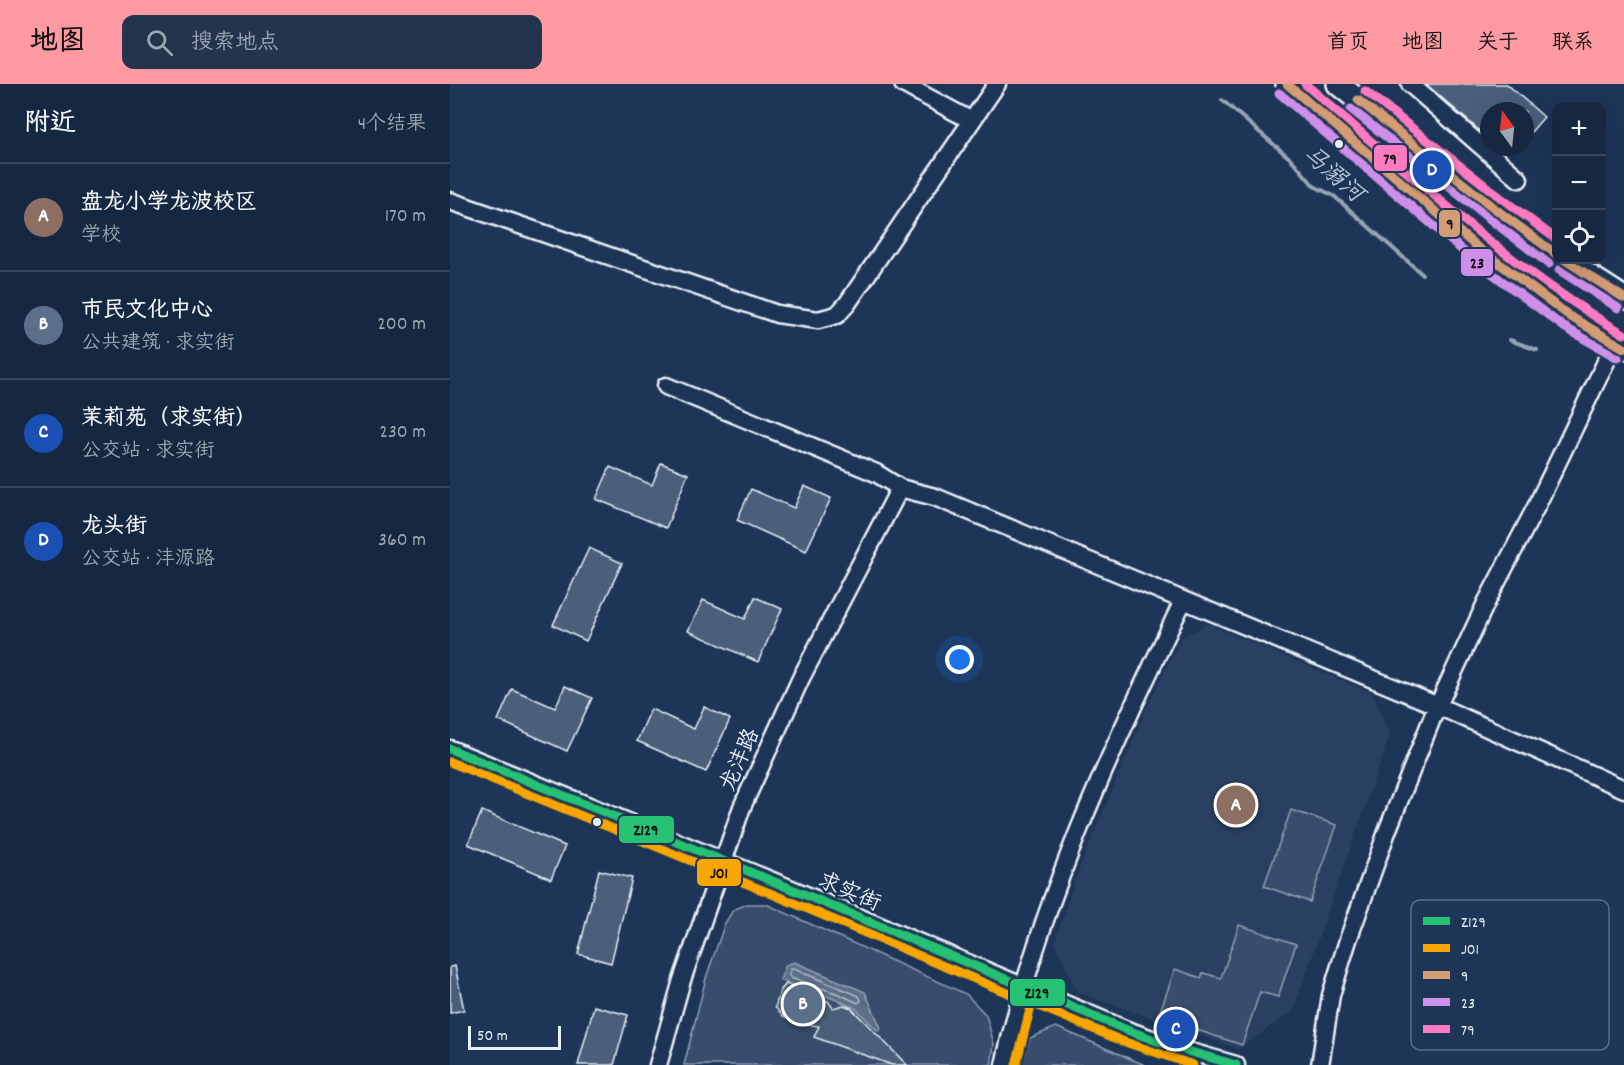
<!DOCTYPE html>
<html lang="zh">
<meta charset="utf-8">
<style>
body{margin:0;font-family:Dekko,"LXGW WenKai TC",sans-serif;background:#23344c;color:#f1f3f6}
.controls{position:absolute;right:18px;top:18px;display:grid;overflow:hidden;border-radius:12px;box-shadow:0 6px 24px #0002}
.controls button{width:54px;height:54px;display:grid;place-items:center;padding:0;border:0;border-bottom:2px solid #35445a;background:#162841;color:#f1f3f6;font:30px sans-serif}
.compass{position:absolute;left:1030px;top:18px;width:54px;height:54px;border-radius:50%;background:#162841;box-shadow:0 6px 24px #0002;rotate:345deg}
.scale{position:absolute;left:18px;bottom:15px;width:93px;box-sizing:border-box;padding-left:6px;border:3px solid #e8f1f8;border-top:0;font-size:16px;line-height:21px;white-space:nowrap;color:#e8f1f8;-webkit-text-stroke:4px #1d3557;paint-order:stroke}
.you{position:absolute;left:510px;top:576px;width:21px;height:21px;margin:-15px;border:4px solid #fff;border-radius:50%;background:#1a73e8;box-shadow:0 0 0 9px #1a73e833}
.badge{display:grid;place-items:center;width:39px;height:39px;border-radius:50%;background:#ff9aa2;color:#fff;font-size:20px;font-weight:700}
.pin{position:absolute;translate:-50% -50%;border:3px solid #fff;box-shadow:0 2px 6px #0006}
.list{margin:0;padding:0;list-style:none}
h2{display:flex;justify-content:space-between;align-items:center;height:78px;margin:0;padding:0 24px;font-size:26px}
h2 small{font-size:20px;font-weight:400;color:#9ea6b1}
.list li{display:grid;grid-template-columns:39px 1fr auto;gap:18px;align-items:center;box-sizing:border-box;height:108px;padding:0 24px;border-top:2px solid #35445a}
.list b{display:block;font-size:22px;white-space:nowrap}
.list p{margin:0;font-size:20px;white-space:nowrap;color:#9ea6b1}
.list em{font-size:20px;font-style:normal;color:#9ea6b1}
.icon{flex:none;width:33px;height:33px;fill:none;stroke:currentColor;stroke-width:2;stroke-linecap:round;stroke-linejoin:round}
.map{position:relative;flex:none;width:1174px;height:981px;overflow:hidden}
header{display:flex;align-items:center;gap:36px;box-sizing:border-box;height:84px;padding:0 30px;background:#ff9aa2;color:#111}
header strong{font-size:28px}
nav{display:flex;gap:33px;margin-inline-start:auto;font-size:21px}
.search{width:420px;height:54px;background:#23344c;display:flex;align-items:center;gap:15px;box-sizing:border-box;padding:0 21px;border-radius:12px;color:#9ea6b1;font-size:22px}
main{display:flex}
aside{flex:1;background:#162841}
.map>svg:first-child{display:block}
.built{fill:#2a4162}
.green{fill:#374d6c;stroke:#909fb2;stroke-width:1.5}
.water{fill:url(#water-ripples);stroke:#95a4b5;stroke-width:1.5}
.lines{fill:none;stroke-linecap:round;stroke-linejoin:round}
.shore{stroke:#b0bdcc;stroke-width:1.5}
.stream{stroke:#95a4b5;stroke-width:4}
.building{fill:#495e7a;stroke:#e8f1f8;stroke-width:1.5}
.minor-casing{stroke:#e8f1f8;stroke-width:21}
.major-casing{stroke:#e8f1f8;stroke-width:26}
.minor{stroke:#1d3557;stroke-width:16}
.major{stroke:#1d3557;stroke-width:21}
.bus-1-casing{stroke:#1d3557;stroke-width:14}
.bus-2-casing{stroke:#1d3557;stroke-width:14}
.bus-3-casing{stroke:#1d3557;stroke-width:14}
.bus-4-casing{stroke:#1d3557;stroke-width:14}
.bus-5-casing{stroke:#1d3557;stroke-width:14}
.bus-1{stroke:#26c172;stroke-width:9}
.bus-2{stroke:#f7a600;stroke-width:9}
.bus-3{stroke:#d39c74;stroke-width:9}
.bus-4{stroke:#ce8fe9;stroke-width:9}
.bus-5{stroke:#fe7ac1;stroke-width:9}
.bus-dot{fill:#e8f1f8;stroke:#1d3557;stroke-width:2}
.labels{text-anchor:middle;stroke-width:5;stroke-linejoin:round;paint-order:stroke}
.street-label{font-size:22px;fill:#e8f1f8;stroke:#1d3557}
.water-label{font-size:24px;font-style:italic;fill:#b7c4d1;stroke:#1d3557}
.key{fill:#1d3557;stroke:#5a6d87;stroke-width:1.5}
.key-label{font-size:16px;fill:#e8f1f8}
.line-badge{stroke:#1d3557;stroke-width:2}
.pale-badge-label{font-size:16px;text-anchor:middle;font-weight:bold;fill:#111}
</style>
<header>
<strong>地图</strong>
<div class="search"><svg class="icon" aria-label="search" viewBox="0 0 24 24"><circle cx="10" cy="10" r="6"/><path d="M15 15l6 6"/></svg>搜索地点</div>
<nav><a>首页</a><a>地图</a><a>关于</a><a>联系</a></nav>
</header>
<main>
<aside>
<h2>附近<small>4个结果</small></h2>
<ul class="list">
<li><span class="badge" style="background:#8d6e63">A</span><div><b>盘龙小学龙波校区</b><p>学校</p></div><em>170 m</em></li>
<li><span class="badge" style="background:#5c6f8a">B</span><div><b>市民文化中心</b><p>公共建筑 · 求实街</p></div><em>200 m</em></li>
<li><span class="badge" style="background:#1a4fb4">C</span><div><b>茉莉苑（求实街）</b><p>公交站 · 求实街</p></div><em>230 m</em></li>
<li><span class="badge" style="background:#1a4fb4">D</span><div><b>龙头街</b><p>公交站 · 沣源路</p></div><em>360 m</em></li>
</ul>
</aside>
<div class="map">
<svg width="1174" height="981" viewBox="0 0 1174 981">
<defs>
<pattern id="water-ripples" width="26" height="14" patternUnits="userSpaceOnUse" patternTransform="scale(1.5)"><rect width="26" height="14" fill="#5d7089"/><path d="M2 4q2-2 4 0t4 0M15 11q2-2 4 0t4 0" fill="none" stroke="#505a66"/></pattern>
</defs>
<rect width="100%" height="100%" fill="#1d3557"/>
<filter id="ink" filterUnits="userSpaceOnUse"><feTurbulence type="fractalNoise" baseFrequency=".0167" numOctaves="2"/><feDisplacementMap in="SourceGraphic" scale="12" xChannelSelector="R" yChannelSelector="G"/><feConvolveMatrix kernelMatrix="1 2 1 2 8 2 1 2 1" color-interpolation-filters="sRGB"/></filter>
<g filter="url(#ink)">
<path class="built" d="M757 540 922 609 940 651 843 927 788 965 627 908 605 859 627 790 695 628 731 554Z"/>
<path class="green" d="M841 726 887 741 860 818 814 802Z
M297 820H316L516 910 536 931 544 960 541 981H234L256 894 275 839 283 826Z
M789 841 846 860 828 913 810 908 792 961 735 942 737 934 711 925 725 885 751 894 753 889 771 894Z
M606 943 695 981H572L580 954Z"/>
<path class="water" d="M344 878 415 908 431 944 428 947 405 924 387 916 330 896 336 881Z"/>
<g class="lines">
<path class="shore" d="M341 885H344L409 912 411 917 408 919 389 910 341 894 339 891Z"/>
<path class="stream" d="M772 16 842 76 864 102 884 112 972 190
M1060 256 1087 266"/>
</g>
<path class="building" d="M976 0H1057L1094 33 1075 55V27H1039V55Z
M211 379 238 390 216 444 146 415 160 383 202 401Z
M354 402 381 414 356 467 287 436 301 405 344 424Z
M139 464 172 479 136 557 103 541Z
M305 513 332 525 308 578 238 547 253 516 295 535Z
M115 602 142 614 117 667 48 636 62 605 105 624Z
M254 623 280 635 256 688 187 657 201 625 244 645Z
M32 727 115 762 101 795 18 760Z
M149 786 182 794 161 879 128 870Z
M5 882 14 926 0 929V883Z
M336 900 378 917 383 924 394 921 401 924 457 981H442L364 953 369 942 353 940 334 933 325 923 331 906Z
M144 922 178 931 164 981H128Z"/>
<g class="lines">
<defs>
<path id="minor" d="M453 0 522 37
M960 0 1069 95
M0 117 327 230 368 236 387 231 397 220 547 0
M216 302 426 389 450 404 485 413 988 622 1174 705
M0 665 332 801 677 946 727 964 786 981
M208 981 232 896 292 723 351 594 450 404
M554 981C589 818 661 667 733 517
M870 981 881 911 898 856 938 745 983 632 1037 517 1086 423 1165 259"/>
<path id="major" d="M837 0 1027 163 1121 233 1174 264
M888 0 1044 124 1106 170
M1115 176 1174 214"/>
</defs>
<use href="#minor" class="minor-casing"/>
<use href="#major" class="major-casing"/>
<use href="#minor" class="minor"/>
<use href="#major" class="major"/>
<defs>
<path id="bus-1" d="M0 665 332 801 677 946 727 964 786 981"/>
<path id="bus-2" d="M0 678 327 812 672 957 743 981
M566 981 585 906"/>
<path id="bus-3" d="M837 0 1027 163 1121 233 1174 264
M908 16 1044 124 1106 170
M1115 176 1174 214"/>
<path id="bus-4" d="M829 9 1020 173 1114 243 1168 274
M901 25 1037 133 1099 180
M1109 186 1168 224"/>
<path id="bus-5" d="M855 0C958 88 1057 182 1174 250
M915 7 1051 114 1106 155"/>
</defs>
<use href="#bus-1" class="bus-1-casing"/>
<use href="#bus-2" class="bus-2-casing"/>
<use href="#bus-3" class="bus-3-casing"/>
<use href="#bus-4" class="bus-4-casing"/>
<use href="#bus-5" class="bus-5-casing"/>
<use href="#bus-1" class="bus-1"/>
<use href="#bus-2" class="bus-2"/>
<use href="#bus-3" class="bus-3"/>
<use href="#bus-4" class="bus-4"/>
<use href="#bus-5" class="bus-5"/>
</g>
</g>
<g class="bus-dot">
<circle cx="889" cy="60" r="5"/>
<circle cx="147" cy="738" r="5"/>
</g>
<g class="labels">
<g class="street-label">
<text transform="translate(288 675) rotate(-66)" y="8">龙沣路</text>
<text transform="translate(400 806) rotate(23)" y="8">求实街</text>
</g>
<g class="water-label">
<text transform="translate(884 89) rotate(41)" y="8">马溺河</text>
</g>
</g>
<rect x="961" y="816" width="198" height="150" rx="9" class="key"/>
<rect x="973" y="833" width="27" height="8" fill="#26c172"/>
<rect x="973" y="860" width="27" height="8" fill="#f7a600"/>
<rect x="973" y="887" width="27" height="8" fill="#d39c74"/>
<rect x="973" y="914" width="27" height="8" fill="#ce8fe9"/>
<rect x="973" y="941" width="27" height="8" fill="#fe7ac1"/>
<g class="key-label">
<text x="1011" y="843">Z129</text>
<text x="1011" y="870">J01</text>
<text x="1011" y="897">9</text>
<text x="1011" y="924">23</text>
<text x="1011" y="951">79</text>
</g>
<g class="line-badge">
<rect x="923" y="60" width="35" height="28" rx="6" fill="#fe7ac1"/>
<rect x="988" y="125" width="23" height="29" rx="6" fill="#d39c74"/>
<rect x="1010" y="164" width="34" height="29" rx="6" fill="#ce8fe9"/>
<rect x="168" y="731" width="57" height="29" rx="6" fill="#26c172"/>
<rect x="246" y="774" width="46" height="29" rx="6" fill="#f7a600"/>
<rect x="559" y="894" width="57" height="29" rx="6" fill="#26c172"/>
</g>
<g class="pale-badge-label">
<text x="940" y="80">79</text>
<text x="1000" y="145">9</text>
<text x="1027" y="184">23</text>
<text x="196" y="751">Z129</text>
<text x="269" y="794">J01</text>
<text x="587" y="914">Z129</text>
</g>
</svg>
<div class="controls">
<button>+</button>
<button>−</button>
<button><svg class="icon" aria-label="locate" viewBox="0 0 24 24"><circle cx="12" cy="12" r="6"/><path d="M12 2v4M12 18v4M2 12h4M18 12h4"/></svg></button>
</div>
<svg class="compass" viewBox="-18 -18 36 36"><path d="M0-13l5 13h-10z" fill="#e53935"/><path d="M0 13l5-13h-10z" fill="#9ea6b1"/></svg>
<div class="scale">50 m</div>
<div class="you"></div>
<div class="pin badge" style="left:786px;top:721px;background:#8d6e63">A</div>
<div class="pin badge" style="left:353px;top:920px;background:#5c6f8a">B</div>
<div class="pin badge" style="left:726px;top:945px;background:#1a4fb4">C</div>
<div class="pin badge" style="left:982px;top:86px;background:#1a4fb4">D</div>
</div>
</main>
